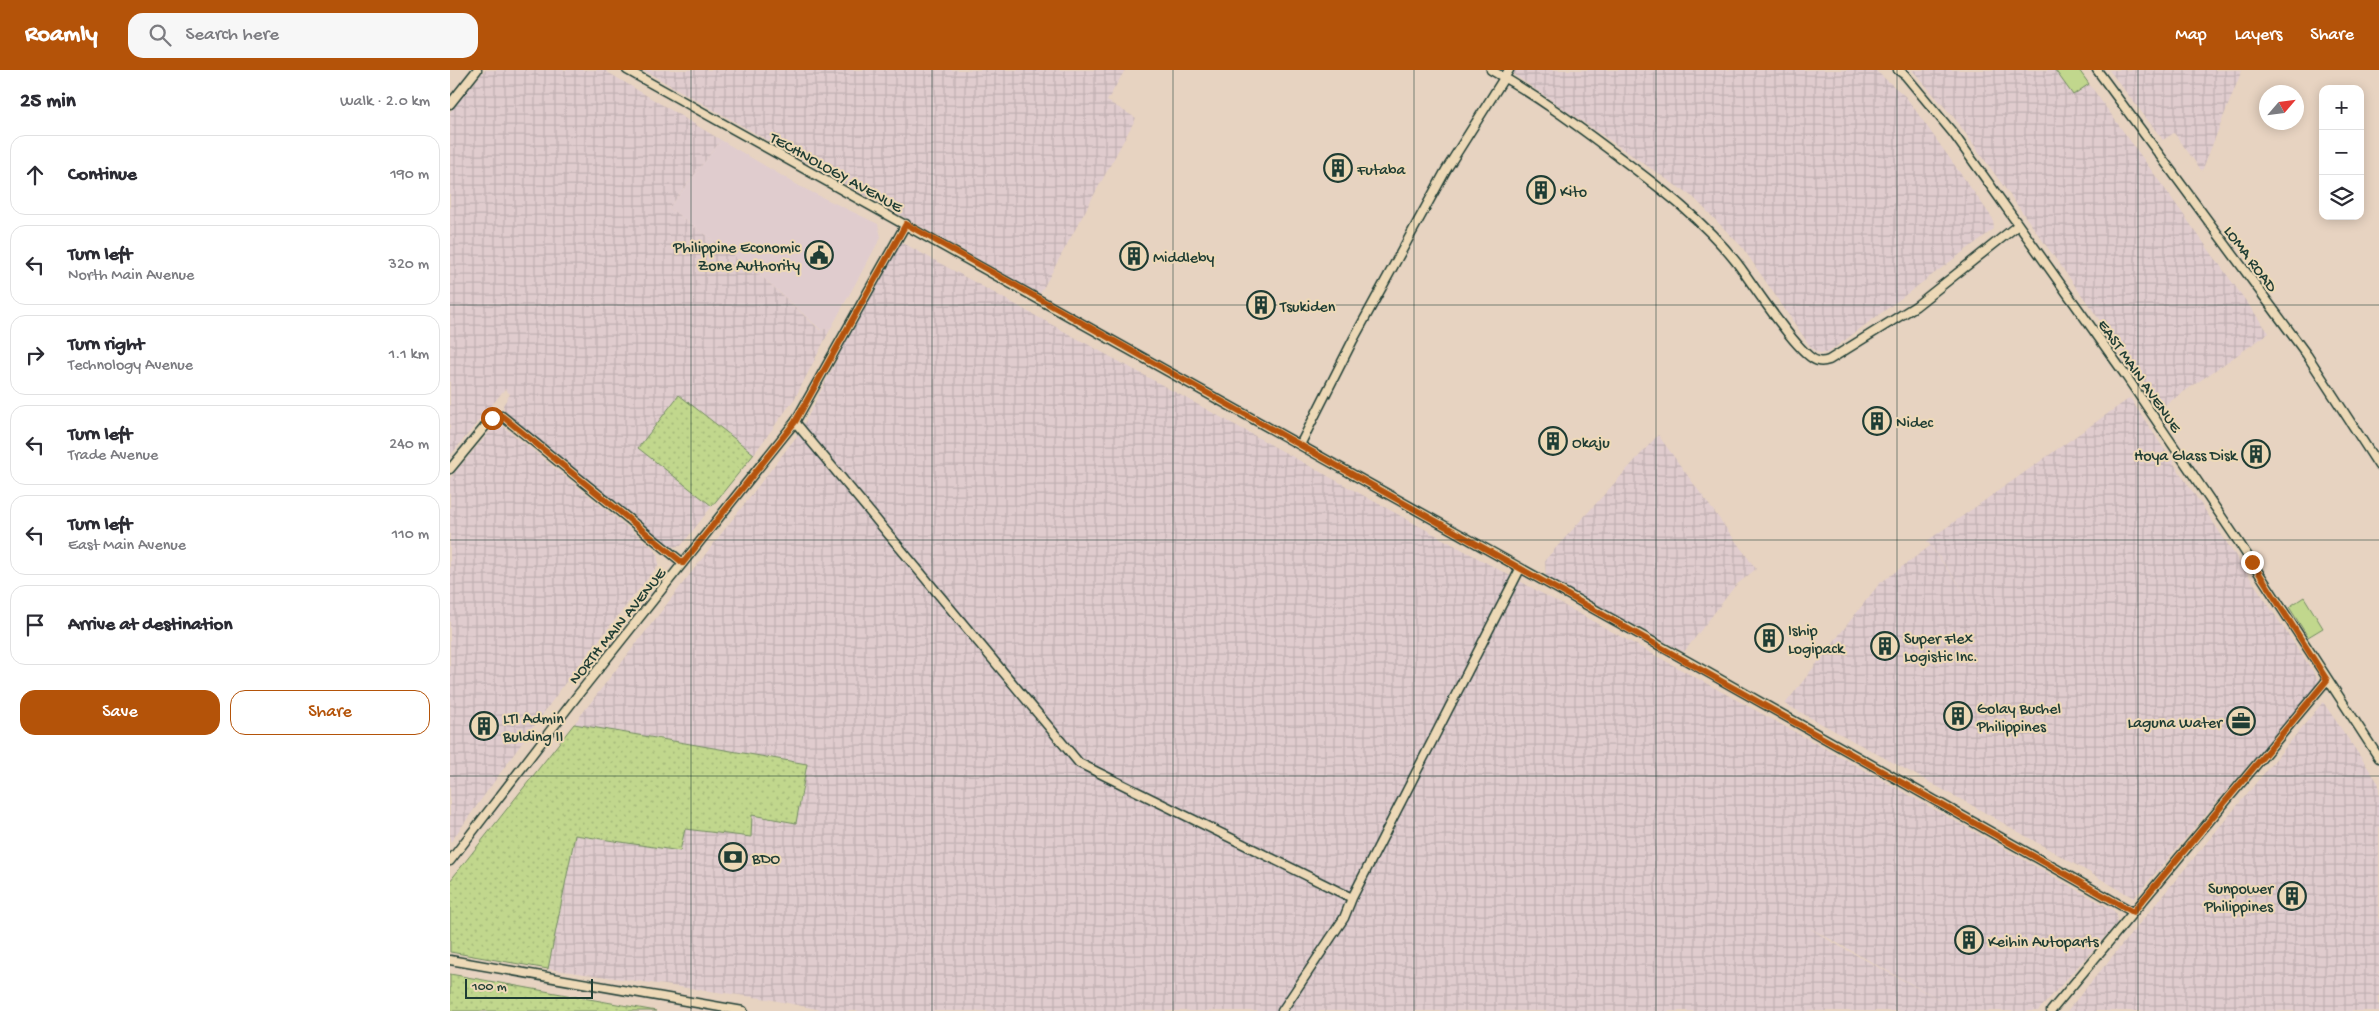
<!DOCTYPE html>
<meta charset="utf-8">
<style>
body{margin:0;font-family:"Gochi Hand",sans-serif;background:#f7f7f7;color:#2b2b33}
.controls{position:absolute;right:15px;top:15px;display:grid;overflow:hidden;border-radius:10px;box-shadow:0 2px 12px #0003}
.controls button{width:45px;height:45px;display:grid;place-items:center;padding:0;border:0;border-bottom:1px solid #e1e1e2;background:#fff;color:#2b2b33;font:25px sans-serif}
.compass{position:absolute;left:1809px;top:15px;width:45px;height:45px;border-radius:50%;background:#fff;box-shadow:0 2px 12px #0003;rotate:62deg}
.scale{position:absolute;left:15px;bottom:12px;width:128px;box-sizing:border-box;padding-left:5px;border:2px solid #1f3d34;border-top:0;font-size:14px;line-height:18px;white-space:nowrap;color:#1f3d34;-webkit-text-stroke:4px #edd9b7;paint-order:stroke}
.stop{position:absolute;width:15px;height:15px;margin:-11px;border:4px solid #b45309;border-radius:50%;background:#fff}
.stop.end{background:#b45309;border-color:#fff;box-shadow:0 1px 5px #0008}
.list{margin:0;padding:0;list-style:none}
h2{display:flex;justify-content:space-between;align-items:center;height:65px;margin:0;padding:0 20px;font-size:21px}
h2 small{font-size:16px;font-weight:400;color:#7c7c81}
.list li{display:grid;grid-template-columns:32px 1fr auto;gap:15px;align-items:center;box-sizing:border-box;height:80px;margin:0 10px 10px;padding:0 10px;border:1px solid #e1e1e2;border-radius:15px}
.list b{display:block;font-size:19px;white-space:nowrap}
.list p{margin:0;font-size:16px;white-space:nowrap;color:#7c7c81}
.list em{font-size:16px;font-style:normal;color:#7c7c81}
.actions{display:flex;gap:10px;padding:15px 20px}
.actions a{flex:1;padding:11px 0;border:1px solid #b45309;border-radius:15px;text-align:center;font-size:18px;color:#b45309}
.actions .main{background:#b45309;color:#fff}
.icon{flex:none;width:28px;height:28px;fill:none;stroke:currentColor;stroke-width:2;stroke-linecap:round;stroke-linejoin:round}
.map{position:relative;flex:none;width:1929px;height:941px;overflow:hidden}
header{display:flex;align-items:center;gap:30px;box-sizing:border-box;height:70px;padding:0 25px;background:#b45309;color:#fff}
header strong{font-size:24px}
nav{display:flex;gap:28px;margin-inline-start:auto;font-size:18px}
.search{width:350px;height:45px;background:#f7f7f7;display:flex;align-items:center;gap:12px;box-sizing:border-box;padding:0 18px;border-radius:15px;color:#7c7c81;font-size:19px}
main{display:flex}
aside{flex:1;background:#fff}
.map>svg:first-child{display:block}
.built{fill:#e0ccce}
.industrial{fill:url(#industrial-grid);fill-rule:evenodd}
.grass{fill:url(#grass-dots);stroke:#708a60}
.pitch{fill:#c1d78d;stroke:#708a60}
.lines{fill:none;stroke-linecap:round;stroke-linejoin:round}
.minor-casing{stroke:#1f3d34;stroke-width:11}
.minor{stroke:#edd9b7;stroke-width:8}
.route{stroke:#b45309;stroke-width:6}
.grid{fill:none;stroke:#1f3d34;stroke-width:1;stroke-opacity:0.55}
.labels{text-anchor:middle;stroke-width:4;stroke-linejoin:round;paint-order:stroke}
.poi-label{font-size:16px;fill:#1f3d34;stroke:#edd9b7;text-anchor:start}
.street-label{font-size:16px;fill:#1f3d34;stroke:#edd9b7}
</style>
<header>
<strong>Roamly</strong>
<div class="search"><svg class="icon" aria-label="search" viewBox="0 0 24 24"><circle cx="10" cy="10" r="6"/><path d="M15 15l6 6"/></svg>Search here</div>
<nav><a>Map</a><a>Layers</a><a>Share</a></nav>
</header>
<main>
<aside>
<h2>25 min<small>Walk · 2.0 km</small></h2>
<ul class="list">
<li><svg class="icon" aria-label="ahead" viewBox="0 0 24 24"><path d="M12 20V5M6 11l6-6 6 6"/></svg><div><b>Continue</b></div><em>190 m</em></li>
<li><svg class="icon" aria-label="left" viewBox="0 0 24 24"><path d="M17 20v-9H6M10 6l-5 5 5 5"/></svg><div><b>Turn left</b><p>North Main Avenue</p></div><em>320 m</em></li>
<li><svg class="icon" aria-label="right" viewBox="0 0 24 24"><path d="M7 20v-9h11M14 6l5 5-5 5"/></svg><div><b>Turn right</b><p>Technology Avenue</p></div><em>1.1 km</em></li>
<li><svg class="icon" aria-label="left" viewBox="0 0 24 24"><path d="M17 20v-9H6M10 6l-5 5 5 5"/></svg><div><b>Turn left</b><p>Trade Avenue</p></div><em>240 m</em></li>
<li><svg class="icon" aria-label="left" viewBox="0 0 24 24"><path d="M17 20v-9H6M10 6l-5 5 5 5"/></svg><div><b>Turn left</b><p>East Main Avenue</p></div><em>110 m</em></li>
<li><svg class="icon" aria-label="arrive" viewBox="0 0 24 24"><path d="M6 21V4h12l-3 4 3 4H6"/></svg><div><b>Arrive at destination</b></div></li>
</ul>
<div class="actions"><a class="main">Save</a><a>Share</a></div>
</aside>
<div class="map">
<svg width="1929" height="941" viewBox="0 0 1929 941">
<defs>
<pattern id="industrial-grid" width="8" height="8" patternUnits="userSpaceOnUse" patternTransform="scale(1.25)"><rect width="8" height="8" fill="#e0ccce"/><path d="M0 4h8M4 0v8" fill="none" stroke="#c0b0b2"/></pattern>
<pattern id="grass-dots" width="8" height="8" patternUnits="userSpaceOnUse" patternTransform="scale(1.25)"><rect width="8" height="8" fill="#c1d78d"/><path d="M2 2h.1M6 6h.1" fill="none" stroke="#a5b97a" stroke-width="1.8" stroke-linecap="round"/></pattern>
</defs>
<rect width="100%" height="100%" fill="#e7d3c1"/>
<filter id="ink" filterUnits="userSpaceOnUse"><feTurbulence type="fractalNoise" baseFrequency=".02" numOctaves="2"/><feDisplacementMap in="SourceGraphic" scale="10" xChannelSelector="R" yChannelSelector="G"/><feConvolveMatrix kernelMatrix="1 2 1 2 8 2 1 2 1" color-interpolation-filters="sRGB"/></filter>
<g filter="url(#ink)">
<path class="built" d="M271 70 351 117 428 154 431 167 381 258 371 260 308 203 219 138Z"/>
<path class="industrial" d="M35 0H154L271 70 219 138 308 203 370 260 381 258 345 328 304 384 229 325 188 378 262 436 231 476 217 477 55 345 53 335 60 324 55 319 0 386V42Z
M193 0H675L657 31 686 48 590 224Z
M1057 0H1425L1456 27 1543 149 1544 159 1387 276 1377 283H1370L1362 279 1292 177 1244 128Z
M1462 0H1629L1819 263 1712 337 1506 50Z
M1659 0H1792L1752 101 1724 63 1713 70Z
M453 173 1427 707 1663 840 1667 845 1666 854 1588 941H376L318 929 98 899 125 765 230 781 235 759 300 767 302 745 346 753 357 694 124 654 350 362 444 177ZM1358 857 1501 936 1382 872Z
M1680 328 1870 612 1684 828 1525 737 1335 634 1429 514 1480 476 1541 557 1477 471Z
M48 352 203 478 207 484 209 494 118 609 0 773V408Z
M1208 365 1306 499 1285 516 1234 582 1096 508 1095 490Z
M1873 632 1929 714V941H1617Z"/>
<path class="grass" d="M229 325 304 384 262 436 188 378Z
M124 654 357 694 346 753 302 745 301 767 235 759 230 781 125 765 98 899 0 882V811Z
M0 904 206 941H0Z"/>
<path class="pitch" d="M1605 0H1629L1639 14 1623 25Z
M1854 527 1873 558 1858 567 1839 537Z"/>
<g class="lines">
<defs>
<path id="minor" d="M177 0 1257 602 1683 842
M1041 0C1086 25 1128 56 1169 87 1213 120 1253 150 1287 193 1301 211 1350 288 1368 291 1371 292 1376 291 1379 290L1466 236 1568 155
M1448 0 1455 5 1503 63 1676 306 1788 471 1929 688
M1647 0 1857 285 1929 396
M0 34 27 0
M345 352 629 693 902 828 1070 499
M850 375 903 270 996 100 1059 0
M0 399 42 348 52 346 233 493
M0 791 127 626 345 352 456 154
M0 890 293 941
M832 941 894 848 902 828
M1601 941 1877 610"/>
</defs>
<use href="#minor" class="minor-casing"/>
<use href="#minor" class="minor"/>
</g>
</g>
<g class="lines" filter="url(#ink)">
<path class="route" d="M42 348 52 346 233 493 345 352 456 154 1683 842 1877 610 1802 492"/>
</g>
<path class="grid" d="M241 0V941M482 0V941M723 0V941M964 0V941M1206 0V941M1447 0V941M1688 0V941M0 235H1929M0 470H1929M0 706H1929"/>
<defs>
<symbol id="building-ring" viewBox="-11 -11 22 22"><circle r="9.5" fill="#edd9b7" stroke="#1f3d34" stroke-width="1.5"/><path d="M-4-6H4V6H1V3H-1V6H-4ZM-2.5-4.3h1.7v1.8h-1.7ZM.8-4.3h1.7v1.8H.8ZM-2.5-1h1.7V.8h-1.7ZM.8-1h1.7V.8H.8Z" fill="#1f3d34"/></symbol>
<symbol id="civic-ring" viewBox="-11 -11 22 22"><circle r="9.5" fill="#edd9b7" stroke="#1f3d34" stroke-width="1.5"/><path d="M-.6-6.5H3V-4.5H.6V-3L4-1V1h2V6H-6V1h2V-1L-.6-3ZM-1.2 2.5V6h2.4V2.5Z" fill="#1f3d34"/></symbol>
<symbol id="office-ring" viewBox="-11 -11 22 22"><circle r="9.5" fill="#edd9b7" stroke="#1f3d34" stroke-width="1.5"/><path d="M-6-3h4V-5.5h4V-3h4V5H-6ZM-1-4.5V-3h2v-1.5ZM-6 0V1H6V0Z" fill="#1f3d34"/></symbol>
<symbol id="bank-ring" viewBox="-11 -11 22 22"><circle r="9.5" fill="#edd9b7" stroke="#1f3d34" stroke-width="1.5"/><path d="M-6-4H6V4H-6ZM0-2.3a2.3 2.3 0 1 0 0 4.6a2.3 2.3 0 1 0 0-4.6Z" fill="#1f3d34"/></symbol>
</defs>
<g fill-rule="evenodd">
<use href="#building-ring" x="872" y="82" width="32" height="32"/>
<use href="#building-ring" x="1075" y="104" width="32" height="32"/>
<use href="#civic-ring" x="353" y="169" width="32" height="32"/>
<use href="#building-ring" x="668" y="170" width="32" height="32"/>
<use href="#building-ring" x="795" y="219" width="32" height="32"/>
<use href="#building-ring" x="1411" y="335" width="32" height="32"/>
<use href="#building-ring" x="1087" y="355" width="32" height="32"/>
<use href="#building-ring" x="1790" y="368" width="32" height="32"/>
<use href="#building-ring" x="1303" y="552" width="32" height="32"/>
<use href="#building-ring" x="1419" y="560" width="32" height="32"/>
<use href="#building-ring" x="1492" y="630" width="32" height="32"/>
<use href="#office-ring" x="1775" y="635" width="32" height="32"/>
<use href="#building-ring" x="18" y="640" width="32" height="32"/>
<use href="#bank-ring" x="267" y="771" width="32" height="32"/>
<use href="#building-ring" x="1826" y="810" width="32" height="32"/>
<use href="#building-ring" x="1503" y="854" width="32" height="32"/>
</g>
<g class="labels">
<g class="poi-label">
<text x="907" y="104">Futaba</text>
<text x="1110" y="126">Kito</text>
<text x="350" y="182" text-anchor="end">Philippine Economic<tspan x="350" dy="18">Zone Authority</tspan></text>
<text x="703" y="192">Middleby</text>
<text x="830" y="241">Tsukiden</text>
<text x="1446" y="357">Nidec</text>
<text x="1122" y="377">Okaju</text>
<text x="1787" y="390" text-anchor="end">Hoya Glass Disk</text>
<text x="1338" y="565">Iship<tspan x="1338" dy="18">Logipack</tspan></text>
<text x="1454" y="573">Super Flex<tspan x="1454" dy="18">Logistic Inc.</tspan></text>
<text x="1527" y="643">Golay Buchel<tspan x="1527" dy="18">Philippines</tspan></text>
<text x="53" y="653">LTI Admin<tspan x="53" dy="18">Bulding II</tspan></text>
<text x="1772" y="657" text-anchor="end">Laguna Water</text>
<text x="302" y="793">BDO</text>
<text x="1823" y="823" text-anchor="end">Sunpower<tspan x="1823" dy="18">Philippines</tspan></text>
<text x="1538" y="876">Keihin Autoparts</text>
</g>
<g class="street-label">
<text transform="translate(387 101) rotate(29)" y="6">TECHNOLOGY AVENUE</text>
<text transform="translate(1802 188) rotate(53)" y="6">LOMA ROAD</text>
<text transform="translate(1691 305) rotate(55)" y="6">EAST MAIN AVENUE</text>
<text transform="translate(166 555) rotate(-51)" y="6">NORTH MAIN AVENUE</text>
</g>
</g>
</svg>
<div class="controls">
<button>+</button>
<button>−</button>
<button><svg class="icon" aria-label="layers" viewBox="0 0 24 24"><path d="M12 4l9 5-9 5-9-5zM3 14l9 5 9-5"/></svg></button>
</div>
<svg class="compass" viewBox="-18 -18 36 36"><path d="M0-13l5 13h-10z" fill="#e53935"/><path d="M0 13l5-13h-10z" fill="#7c7c81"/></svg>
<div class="scale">100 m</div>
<div class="stop" style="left:42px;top:348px"></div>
<div class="stop end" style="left:1802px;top:492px"></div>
</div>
</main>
